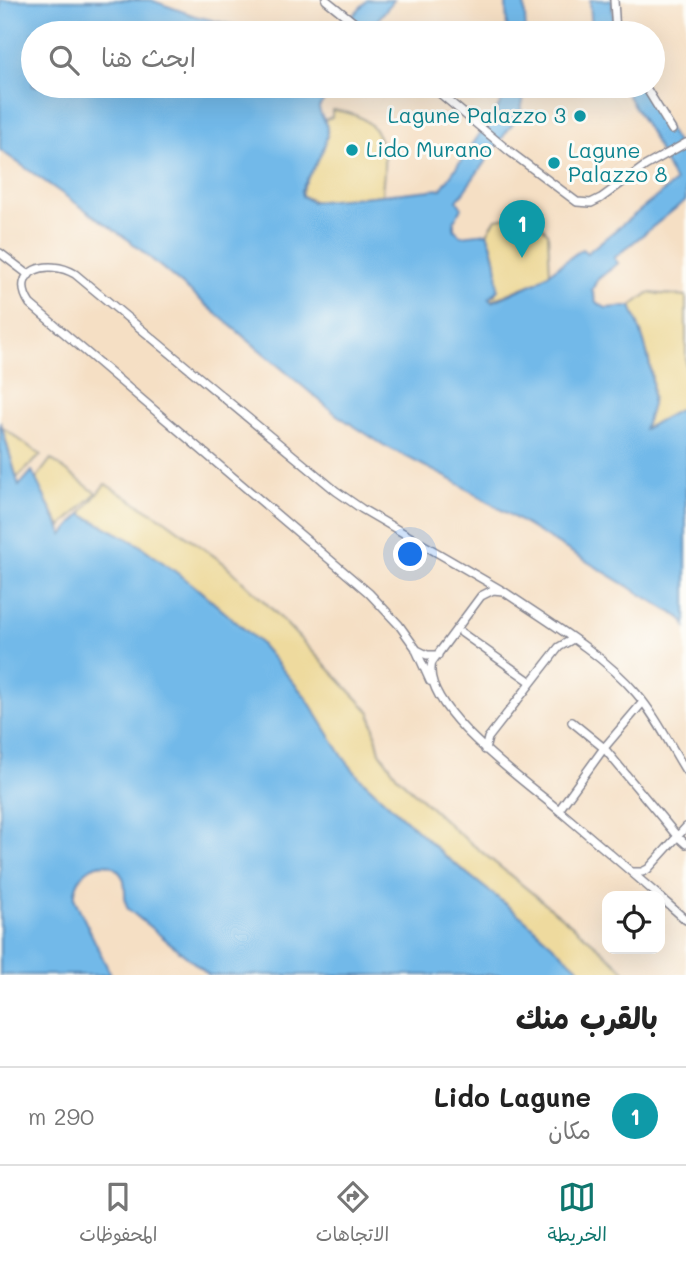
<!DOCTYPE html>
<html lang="ar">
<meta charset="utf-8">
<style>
body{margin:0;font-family:Mali,"Playpen Sans Arabic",sans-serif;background:#f6f6f6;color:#222;direction:rtl}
.controls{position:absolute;right:21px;bottom:21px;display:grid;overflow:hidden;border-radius:14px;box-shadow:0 7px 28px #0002}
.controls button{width:63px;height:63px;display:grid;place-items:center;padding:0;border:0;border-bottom:2px solid #e0e0e0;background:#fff;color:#222;font:35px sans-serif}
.you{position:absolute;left:411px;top:555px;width:24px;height:24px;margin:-18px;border:5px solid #fff;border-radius:50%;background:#1a73e8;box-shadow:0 0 0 10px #1a73e833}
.badge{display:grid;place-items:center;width:46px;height:46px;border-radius:50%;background:#0f766e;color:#fff;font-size:23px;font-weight:700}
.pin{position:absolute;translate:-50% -58px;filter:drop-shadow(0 2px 4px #0008)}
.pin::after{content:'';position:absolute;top:37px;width:24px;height:21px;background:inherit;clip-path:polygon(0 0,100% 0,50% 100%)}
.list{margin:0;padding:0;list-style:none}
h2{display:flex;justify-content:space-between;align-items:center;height:91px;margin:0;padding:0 28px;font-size:30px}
h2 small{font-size:23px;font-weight:400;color:#767676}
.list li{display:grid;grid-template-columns:46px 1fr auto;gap:21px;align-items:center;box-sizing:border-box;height:98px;padding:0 28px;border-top:2px solid #e0e0e0}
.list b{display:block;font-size:26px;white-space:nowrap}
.list p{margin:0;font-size:23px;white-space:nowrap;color:#767676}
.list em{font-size:23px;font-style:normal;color:#767676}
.icon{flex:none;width:38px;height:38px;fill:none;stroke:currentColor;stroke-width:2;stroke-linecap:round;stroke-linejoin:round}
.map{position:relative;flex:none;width:686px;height:975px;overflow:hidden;direction:ltr}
.search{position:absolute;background:#fff;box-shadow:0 7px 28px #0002;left:21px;right:21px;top:21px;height:77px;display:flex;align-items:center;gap:18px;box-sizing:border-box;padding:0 24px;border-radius:38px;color:#767676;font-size:26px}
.sheet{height:189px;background:#fff}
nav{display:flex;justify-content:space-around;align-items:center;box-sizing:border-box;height:98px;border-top:2px solid #e0e0e0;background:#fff;font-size:19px;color:#767676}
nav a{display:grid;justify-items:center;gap:4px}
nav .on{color:#0f766e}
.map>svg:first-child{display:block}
.sand{fill:#eeda9e;stroke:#84847e;stroke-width:2}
.water{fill:#72b9e9;stroke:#4674a4;stroke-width:2}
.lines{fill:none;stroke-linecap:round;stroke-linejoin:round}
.street-casing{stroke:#888791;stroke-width:10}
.street{stroke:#fff;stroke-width:7}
.culture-dot{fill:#0f9aa8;stroke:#fdfcf7;stroke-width:2.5}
.labels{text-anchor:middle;stroke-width:6;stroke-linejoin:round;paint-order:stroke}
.culture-label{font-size:21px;fill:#0d838f;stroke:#fdfcf7;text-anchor:start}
</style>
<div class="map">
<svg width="686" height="975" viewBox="0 0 686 975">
<rect width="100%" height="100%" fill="#fdfcf7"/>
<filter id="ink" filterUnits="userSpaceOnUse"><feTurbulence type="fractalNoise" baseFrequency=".0143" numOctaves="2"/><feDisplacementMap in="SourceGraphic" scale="14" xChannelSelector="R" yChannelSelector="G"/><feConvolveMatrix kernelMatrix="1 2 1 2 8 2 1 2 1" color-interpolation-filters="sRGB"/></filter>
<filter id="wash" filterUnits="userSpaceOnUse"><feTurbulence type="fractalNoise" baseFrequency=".00686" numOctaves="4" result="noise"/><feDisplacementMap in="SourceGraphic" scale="28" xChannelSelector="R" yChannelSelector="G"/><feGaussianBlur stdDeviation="1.57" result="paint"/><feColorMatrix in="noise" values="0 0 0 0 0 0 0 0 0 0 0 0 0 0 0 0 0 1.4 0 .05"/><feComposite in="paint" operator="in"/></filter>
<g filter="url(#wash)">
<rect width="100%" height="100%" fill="#f5dfc4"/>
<path class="sand" d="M332 110C367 113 386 131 384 168 384 177 382 186 382 195L316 202 302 196C300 178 335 146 324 120L332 117Z
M521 215 534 218 548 233 550 273 537 282 490 301 489 298 495 295C499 274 496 253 487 233L496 219Z
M648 293 686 296V406L644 430C646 422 650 412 652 403 656 371 643 336 631 306Z
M2 427 41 455 17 478Z
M51 459 96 493 61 527 35 480Z
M105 484 166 521 225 564 272 609 370 712 380 752 397 776 456 831 601 949 629 975H586L523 918 445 856 359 777 343 757 305 696 259 642 197 588 138 544 81 514Z"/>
<path class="water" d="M0 0H151L195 16 265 33H33V86H334L319 107C319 115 326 120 327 128 329 149 309 173 301 191L302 196 312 202 441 189 498 108 508 86H527L520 113 457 201 462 208 454 221V229L461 236 487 233C495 251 498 271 498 290L489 299 492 302 537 282 582 249 587 253 675 182 653 138 622 86H643L686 158V200L614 258 618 263 597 280 592 290 596 302 606 308 631 306C643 336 655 370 652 403 651 412 647 421 644 429L686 406V626L682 619 452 480 385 446 337 415 130 241 0 150Z
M367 0H394L367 33H337Z
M506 0H524L526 33H507Z
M590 0H612L614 33H592Z
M0 421 19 486 32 471 63 535 81 514 138 544 192 584 259 642 305 696 343 757 359 777 445 856 523 918 586 975H209L128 909C122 899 128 887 122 876 105 849 72 873 75 900L111 975H0Z"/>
</g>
<g filter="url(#ink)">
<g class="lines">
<defs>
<path id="street" d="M326 0 367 33
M614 0 616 33
M431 86 509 151 577 202 591 203 601 198 645 166 686 143
M645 86 672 130
M0 253 29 275
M462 633 531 682
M416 650 430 681
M438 655H427L417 650 399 625 369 593 30 304C8 270 49 258 75 274L336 491 362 509 503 591
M572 722 604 748 677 836 686 844
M485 750 488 738 559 647 573 639
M559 810 604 748 643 702
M633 872H642L648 869 686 827
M659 896C627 868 594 840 561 812 530 785 419 708 432 662L481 596 493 590 503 591C547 621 602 653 636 693 656 716 670 745 686 771
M660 897 686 920"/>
</defs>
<use href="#street" class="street-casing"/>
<use href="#street" class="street"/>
</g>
</g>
<g class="culture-dot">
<circle cx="580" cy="116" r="7"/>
<circle cx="352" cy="150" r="7"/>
<circle cx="554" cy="163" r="7"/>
</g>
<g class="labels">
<g class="culture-label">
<text x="566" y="123" text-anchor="end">Lagune Palazzo 3</text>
<text x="366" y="157">Lido Murano</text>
<text x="568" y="158">Lagune<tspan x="568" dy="24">Palazzo 8</tspan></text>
</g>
</g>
</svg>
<div class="controls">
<button><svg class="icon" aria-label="locate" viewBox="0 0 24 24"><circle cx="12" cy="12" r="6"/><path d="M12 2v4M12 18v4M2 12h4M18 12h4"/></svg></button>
</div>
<div class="you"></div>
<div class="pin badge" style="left:522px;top:258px;background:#0f9aa8">1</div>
<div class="search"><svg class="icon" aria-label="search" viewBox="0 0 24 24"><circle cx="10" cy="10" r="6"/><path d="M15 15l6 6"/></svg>ابحث هنا</div>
</div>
<section class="sheet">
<h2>بالقرب منك<small></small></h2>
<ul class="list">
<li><span class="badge" style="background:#0f9aa8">1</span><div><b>Lido Lagune</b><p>مكان</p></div><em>290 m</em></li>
</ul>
</section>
<nav>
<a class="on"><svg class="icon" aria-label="map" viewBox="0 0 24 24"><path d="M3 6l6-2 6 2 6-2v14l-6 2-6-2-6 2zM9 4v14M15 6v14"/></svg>الخريطة</a>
<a><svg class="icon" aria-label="directions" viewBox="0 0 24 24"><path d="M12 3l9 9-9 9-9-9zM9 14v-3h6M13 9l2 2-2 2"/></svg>الاتجاهات</a>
<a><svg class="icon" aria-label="saved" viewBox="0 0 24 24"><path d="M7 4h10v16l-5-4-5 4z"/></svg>المحفوظات</a>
</nav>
